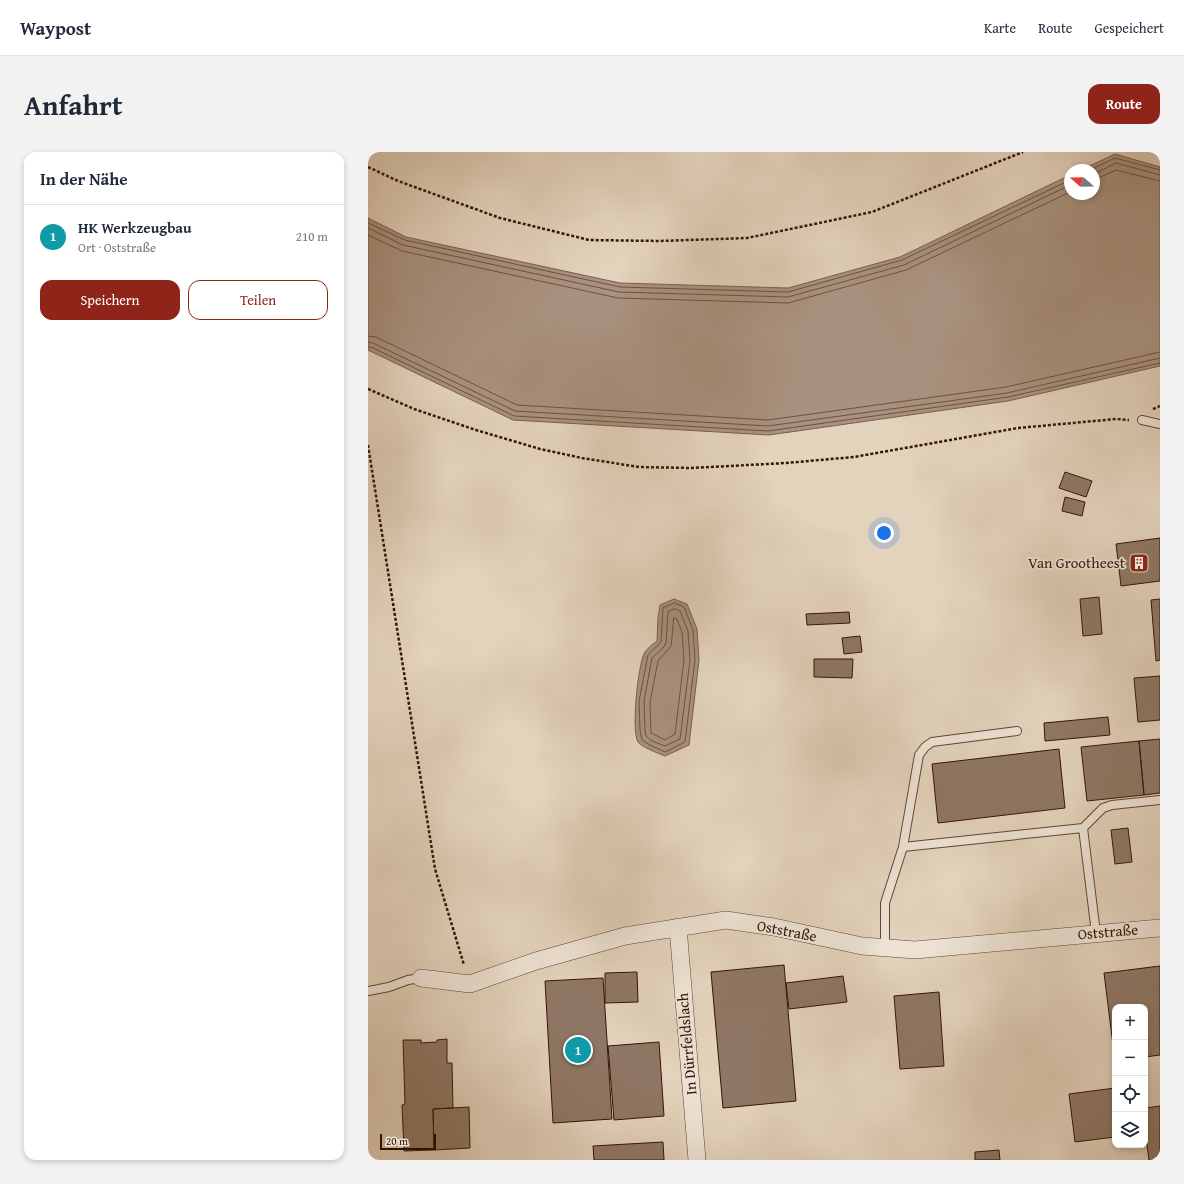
<!DOCTYPE html>
<html lang="de">
<meta charset="utf-8">
<style>
body{margin:0;font-family:"Gentium Book Plus",serif;background:#f2f2f3;color:#1f2937}
.controls{position:absolute;right:12px;bottom:12px;display:grid;overflow:hidden;border-radius:8px;box-shadow:0 2px 6px #0003}
.controls button{width:36px;height:36px;display:grid;place-items:center;padding:0;border:0;border-bottom:1px solid #e0e1e3;background:#fff;color:#1f2937;font:20px sans-serif}
.compass{position:absolute;left:696px;top:12px;width:36px;height:36px;border-radius:50%;background:#fff;box-shadow:0 2px 6px #0003;rotate:290deg}
.scale{position:absolute;left:12px;bottom:10px;width:56px;box-sizing:border-box;padding-left:4px;border:2px solid #341406;border-top:0;font-size:11px;line-height:14px;white-space:nowrap;color:#341406;-webkit-text-stroke:3px #ede2d3;paint-order:stroke}
.you{position:absolute;left:516px;top:381px;width:14px;height:14px;margin:-10px;border:3px solid #fff;border-radius:50%;background:#1a73e8;box-shadow:0 0 0 6px #1a73e833}
.badge{display:grid;place-items:center;width:26px;height:26px;border-radius:50%;background:#8f2418;color:#fff;font-size:13px;font-weight:700}
.pin{position:absolute;translate:-50% -50%;border:2px solid #fff;box-shadow:0 1px 4px #0006}
.list{margin:0;padding:0;list-style:none}
h2{display:flex;justify-content:space-between;align-items:center;height:52px;margin:0;padding:0 16px;font-size:17px}
h2 small{font-size:13px;font-weight:400;color:#747a83}
.list li{display:grid;grid-template-columns:26px 1fr auto;gap:12px;align-items:center;box-sizing:border-box;height:64px;padding:0 16px;border-top:1px solid #e0e1e3}
.list b{display:block;font-size:15px;white-space:nowrap}
.list p{margin:0;font-size:13px;white-space:nowrap;color:#747a83}
.list em{font-size:13px;font-style:normal;color:#747a83}
.actions{display:flex;gap:8px;padding:12px 16px}
.actions a{flex:1;padding:9px 0;border:1px solid #8f2418;border-radius:12px;text-align:center;font-size:14px;color:#8f2418}
.actions .main{background:#8f2418;color:#fff}
.icon{flex:none;width:22px;height:22px;fill:none;stroke:currentColor;stroke-width:2;stroke-linecap:round;stroke-linejoin:round}
.map{position:relative;flex:none;width:792px;height:1008px;overflow:hidden;border-radius:12px}
header{display:flex;align-items:center;gap:24px;box-sizing:border-box;height:56px;padding:0 20px;background:#fff;border-bottom:1px solid #e0e1e3}
header strong{font-size:19px}
nav{display:flex;gap:22px;margin-inline-start:auto;font-size:14px}
.intro{display:flex;align-items:center;justify-content:space-between;box-sizing:border-box;height:96px;padding:0 24px}
h1{margin:0;font-size:28px}
.button{padding:10px 18px;border-radius:12px;background:#8f2418;color:#fff;font-size:14px;font-weight:700}
main{display:flex;gap:24px;padding:0 24px}
aside{flex:1;background:#fff;border-radius:12px;box-shadow:0 2px 6px #0003}
.map>svg:first-child{display:block}
.water{fill:#a8917e;stroke:#7a5f4e}
.lines{fill:none;stroke-linecap:round;stroke-linejoin:round}
.shore{stroke:#6e5242;stroke-width:1}
.building{fill:#8f7765;stroke:#341406}
.service-casing{stroke:#604434;stroke-width:10}
.minor-casing{stroke:#604434;stroke-width:18}
.path{stroke:#341406;stroke-width:2.5;stroke-dasharray:3 2;stroke-linecap:butt}
.service{stroke:#ede2d3;stroke-width:8}
.minor{stroke:#ede2d3;stroke-width:17}
.labels{text-anchor:middle;stroke-width:3.5;stroke-linejoin:round;paint-order:stroke}
.poi-label{font-size:15px;fill:#341406;stroke:#ede2d3;text-anchor:end}
.street-label{font-size:15px;fill:#341406;stroke:#ede2d3}
</style>
<header>
<strong>Waypost</strong>
<nav><a>Karte</a><a>Route</a><a>Gespeichert</a></nav>
</header>
<div class="intro"><h1>Anfahrt</h1><a class="button">Route</a></div>
<main>
<aside>
<h2>In der Nähe<small></small></h2>
<ul class="list">
<li><span class="badge" style="background:#0f9aa8">1</span><div><b>HK Werkzeugbau</b><p>Ort · Oststraße</p></div><em>210 m</em></li>
</ul>
<div class="actions"><a class="main">Speichern</a><a>Teilen</a></div>
</aside>
<div class="map">
<svg width="792" height="1008" viewBox="0 0 792 1008">
<rect width="100%" height="100%" fill="#e3d2bc"/>
<filter id="stains"><feTurbulence type="fractalNoise" baseFrequency=".005" numOctaves="4"/><feColorMatrix values="0 0 0 0 .2 0 0 0 0 .09 0 0 0 0 .02 0 0 0 .5 -.17"/></filter>
<radialGradient id="worn" r=".72"><stop offset=".6" stop-color="#630" stop-opacity="0"/><stop offset="1" stop-color="#630" stop-opacity=".3"/></radialGradient>
<path class="water" d="M747 2 792 15V214L640 249 401 283 145 268 0 198V66L38 85 252 131 420 136 532 105 702 23V42H726V18H713Z
M306 447 319 452 329 477 331 508 321 593 297 604C290 601 275 596 270 590 263 578 270 515 276 502 278 497 285 492 289 489L290 466 292 453Z"/>
<g class="lines">
<path class="shore" d="M722 18 747 6 792 18
M726 22 748 11 792 23
M726 28 748 18 792 29
M0 71 37 88 252 135 420 140 534 108 702 28
M0 76 35 93 251 140 420 145 536 113 702 33
M0 83 34 99 250 146 420 151 538 118 702 40
M0 184 8 185 149 253 400 268 638 235 792 200
M0 190 5 191 147 259 400 274 639 241 792 206
M0 195H3L146 264 400 279 640 245 792 211
M307 451 316 455 325 478 327 508 317 590 297 600 282 593 274 588 272 578 271 549 280 503 293 490 295 456Z
M307 457 312 459 320 479 322 508 312 587 297 594 284 589 278 584 277 578 276 549 284 506 295 496 298 491 300 460Z
M306 466 309 467 314 480 316 508 307 582 297 588 283 581 282 550 290 509 303 494Z"/>
</g>
<path class="building" d="M697 320 724 329 718 345 691 336Z
M697 345 717 350 714 364 694 359Z
M792 386V429L753 434 748 392Z
M731 445 734 482 715 484 712 447Z
M792 447V508L788 509 783 448Z
M481 460 482 471 439 473 438 462Z
M492 484 494 500 476 502 474 486Z
M446 507H485L484 526 446 525Z
M792 524V568L770 570 766 526Z
M740 565 742 583 677 589 676 571Z
M792 587V641L776 643 771 589Z
M771 589 776 643 719 649 713 595Z
M691 597 697 656 570 671 564 612Z
M760 676 764 710 747 712 743 678Z
M416 813 428 949 355 956 343 820Z
M792 814V903L777 905V855H747V909L736 821Z
M269 820 270 850 237 851V821Z
M475 824 479 850 421 857 418 831Z
M235 826 244 967 185 971 177 829Z
M571 840 576 914 532 917 526 844Z
M79 887V911H84L85 956 65 957 66 998 36 999 34 953 37 952 35 888H53V891L69 890V888Z
M291 890 296 964 246 968 240 894Z
M747 936V985L707 990 701 942Z
M792 954V1008H781L777 979V956Z
M101 955 102 996 66 998 65 957Z
M295 990 296 1008H226L225 994Z
M631 998 632 1008H607V1000Z"/>
<g class="lines">
<defs>
<path id="service" d="M774 268 792 272
M535 695 715 676
M728 781 715 676 735 656 744 653 792 648
M517 796V751L535 695 551 603 557 595 564 590 649 579
M0 839 21 835 40 828 53 826"/>
<path id="minor" d="M310 775 329 1008
M53 826 102 832 168 809 257 784 358 768 406 775 494 794 547 798 792 776"/>
</defs>
<use href="#service" class="service-casing"/>
<use href="#minor" class="minor-casing"/>
<path class="path" d="M0 15 30 29 132 66 221 88 292 89 379 86 504 60 655 0
M0 237 46 257 108 278 172 297 214 306 271 315 323 316 418 311 486 305 650 276 748 267 761 268
M785 257 792 254
M0 293 67 717 96 813"/>
<use href="#service" class="service"/>
<use href="#minor" class="minor"/>
</g>
<defs>
<symbol id="building-square" viewBox="-11 -11 22 22"><rect x="-9" y="-9" width="18" height="18" rx="4" fill="#8f2418" stroke="#ede2d3"/><path d="M-4-6H4V6H1V3H-1V6H-4ZM-2.5-4.3h1.7v1.8h-1.7ZM.8-4.3h1.7v1.8H.8ZM-2.5-1h1.7V.8h-1.7ZM.8-1h1.7V.8H.8Z" fill="#fff"/></symbol>
</defs>
<g fill-rule="evenodd">
<use href="#building-square" x="760" y="400" width="22" height="22"/>
</g>
<g class="labels">
<g class="poi-label">
<text x="757" y="416">Van Grootheest</text>
</g>
<g class="street-label">
<text transform="translate(419 779) rotate(11)" y="5">Oststraße</text>
<text transform="translate(740 780) rotate(-5)" y="5">Oststraße</text>
<text transform="translate(319 892) rotate(-95)" y="5">In Dürrfeldslach</text>
</g>
</g>
<rect width="100%" height="100%" filter="url(#stains)"/>
<rect width="100%" height="100%" fill="url(#worn)"/>
</svg>
<div class="controls">
<button>+</button>
<button>−</button>
<button><svg class="icon" aria-label="locate" viewBox="0 0 24 24"><circle cx="12" cy="12" r="6"/><path d="M12 2v4M12 18v4M2 12h4M18 12h4"/></svg></button>
<button><svg class="icon" aria-label="layers" viewBox="0 0 24 24"><path d="M12 4l9 5-9 5-9-5zM3 14l9 5 9-5"/></svg></button>
</div>
<svg class="compass" viewBox="-18 -18 36 36"><path d="M0-13l5 13h-10z" fill="#e53935"/><path d="M0 13l5-13h-10z" fill="#747a83"/></svg>
<div class="scale">20 m</div>
<div class="you"></div>
<div class="pin badge" style="left:210px;top:898px;background:#0f9aa8">1</div>
</div>
</main>
